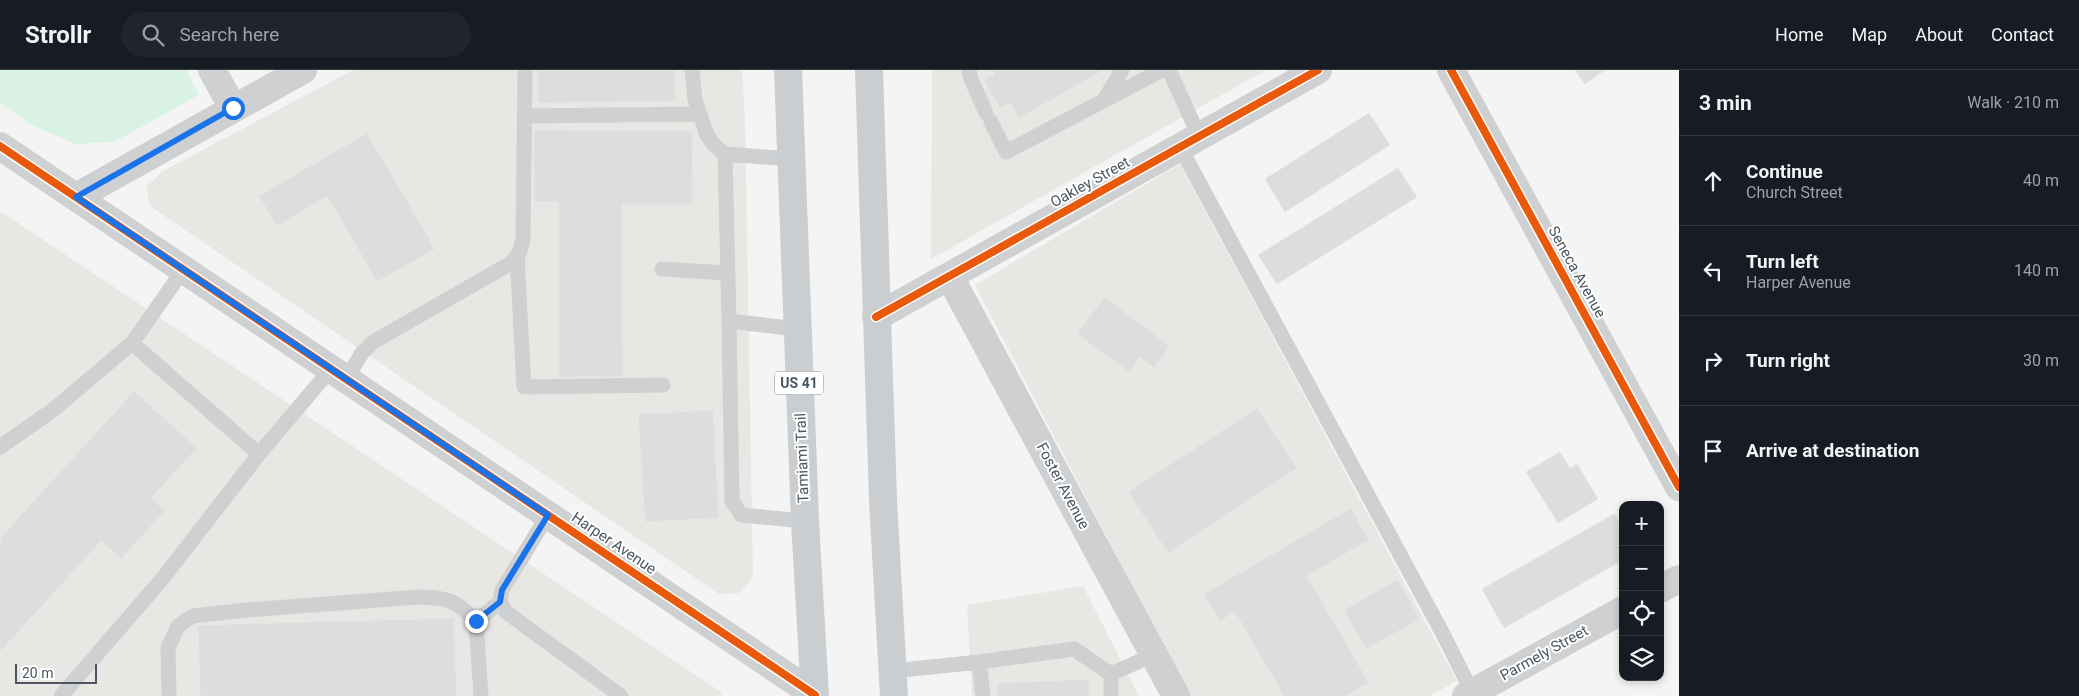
<!DOCTYPE html>
<meta charset="utf-8">
<style>
body{margin:0;font-family:Roboto,sans-serif;background:#20242c;color:#f1f3f6}
.controls{position:absolute;right:15px;bottom:15px;display:grid;overflow:hidden;border-radius:10px;box-shadow:0 2px 8px #0003}
.controls button{width:45px;height:45px;display:grid;place-items:center;padding:0;border:0;border-bottom:1px solid #363941;background:#171b24;color:#f1f3f6;font:25px sans-serif}
.scale{position:absolute;left:15px;bottom:12px;width:82px;box-sizing:border-box;padding-left:5px;border:2px solid #4a5661;border-top:0;font-size:14px;line-height:18px;white-space:nowrap;color:#4a5661;-webkit-text-stroke:4px #fff;paint-order:stroke}
.stop{position:absolute;width:15px;height:15px;margin:-11px;border:4px solid #1a73e8;border-radius:50%;background:#fff}
.stop.end{background:#1a73e8;border-color:#fff;box-shadow:0 1px 5px #0008}
.list{margin:0;padding:0;list-style:none}
h2{display:flex;justify-content:space-between;align-items:center;height:65px;margin:0;padding:0 20px;font-size:21px}
h2 small{font-size:16px;font-weight:400;color:#9ea1a6}
.list li{display:grid;grid-template-columns:32px 1fr auto;gap:15px;align-items:center;box-sizing:border-box;height:90px;padding:0 20px;border-top:1px solid #363941}
.list b{display:block;font-size:19px;white-space:nowrap}
.list p{margin:0;font-size:16px;white-space:nowrap;color:#9ea1a6}
.list em{font-size:16px;font-style:normal;color:#9ea1a6}
.icon{flex:none;width:28px;height:28px;fill:none;stroke:currentColor;stroke-width:2;stroke-linecap:round;stroke-linejoin:round}
.map{position:relative;flex:none;width:1679px;height:626px;overflow:hidden}
header{display:flex;align-items:center;gap:30px;box-sizing:border-box;height:70px;padding:0 25px;background:#171b24;border-bottom:1px solid #363941}
header strong{font-size:24px}
nav{display:flex;gap:28px;margin-inline-start:auto;font-size:18px}
.search{width:350px;height:45px;background:#20242c;display:flex;align-items:center;gap:12px;box-sizing:border-box;padding:0 18px;border-radius:28px;color:#9ea1a6;font-size:19px}
main{display:flex}
aside{flex:1;background:#171b24}
.map>svg:first-child{display:block}
.commercial{fill:#e8e7e3}
.green{fill:#d9f2e3}
.building{fill:#ddddde;stroke:#e5e6e7}
.lines{fill:none;stroke-linecap:round;stroke-linejoin:round}
.lane{stroke:#ced0d2;stroke-width:15}
.street{stroke:#ced0d2;stroke-width:28}
.primary{stroke:#caced1;stroke-width:28}
.cycleway-casing{stroke:#fff;stroke-width:11}
.cycleway{stroke:#e8590c;stroke-width:8}
.route{stroke:#1a73e8;stroke-width:6}
.labels{text-anchor:middle;stroke-width:4;stroke-linejoin:round;paint-order:stroke}
.shield{fill:#fff;stroke:#808990;stroke-width:1}
.shield-label{font-size:14px;font-weight:bold;fill:#4a5661}
.street-label{font-size:15px;fill:#4a5661;stroke:#fff}
</style>
<header>
<strong>Strollr</strong>
<div class="search"><svg class="icon" aria-label="search" viewBox="0 0 24 24"><circle cx="10" cy="10" r="6"/><path d="M15 15l6 6"/></svg>Search here</div>
<nav><a>Home</a><a>Map</a><a>About</a><a>Contact</a></nav>
</header>
<main>
<div class="map">
<svg width="1679" height="626" viewBox="0 0 1679 626">
<rect width="100%" height="100%" fill="#f4f4f4"/>
<path class="commercial" d="M353 0H742L745 49 753 507 739 523 719 524 150 136 146 117 163 101Z
M932 0H1266L931 189Z
M1180 94 1457 611 1429 626H1190L975 215Z
M0 141 721 622V626H0Z
M1083 516 1139 626H972L967 535Z"/>
<path class="green" d="M0 0H186L199 25 114 72 75 74 32 55 0 33Z"/>
<path class="building" d="M538 0H675L676 31 538 33Z
M992 0H1104L1019 48 1010 33 1000 38 984 10 994 4Z
M1575 0H1605L1585 14Z
M1369 43 1390 75 1285 142 1265 109Z
M534 60 692 61 693 135H622L623 307H559V132H534Z
M367 63 435 179 377 212 327 126 277 156 259 126Z
M1398 98 1417 127 1277 214 1258 185Z
M1104 227 1170 276 1154 298 1140 287 1129 302 1077 264Z
M134 321 197 378 151 428 165 441 121 489 101 471 0 582V468Z
M1257 338 1297 398 1168 483 1128 422Z
M713 340 719 448 645 452 638 344Z
M1560 382 1570 398 1577 394 1598 429 1558 453 1526 402Z
M1351 438 1369 470 1307 506 1369 613 1346 626H1284L1235 542 1220 551 1204 524Z
M1614 444 1623 460V490L1504 558 1482 519Z
M1398 509 1420 549 1366 579 1344 540Z
M454 548 457 626H200L198 555Z
M1089 609 1090 626H998L997 613Z"/>
<g class="lines">
<path class="lane" d="M692 0 695 30 707 65 715 76 725 84 791 89
M969 0 971 9 986 43
M1169 0 1199 66
M1104 30 1122 0
M524 46 700 44
M991 52 1006 82 1162 0
M1182 76 1187 90 1443 564 1472 622
M725 84 729 251 797 259
M517 186 524 317 663 315
M184 199 132 273 259 384 331 299
M662 199 727 203
M729 251 732 431 741 445 805 451
M346 309 362 283 373 272 511 193 520 182 523 169 525 0
M0 377 53 340 132 273
M548 445 502 520 500 532 506 542 621 626
M979 592 983 626
M893 601 979 592 1074 579 1111 604 1153 585
M1111 604V626
M61 626 163 508 259 384
M169 626 168 578 178 556 193 546 247 540 418 527C450 528 453 529 476 551
M481 626 476 551 500 532"/>
<path class="street" d="M212 0 233 38
M1451 0 1679 417
M0 76 815 625
M76 127 303 0
M950 207 1176 626
M876 247 1318 0
M1660 519 1679 509
M1466 626 1623 540"/>
<path class="primary" d="M788 0 805 451 815 626
M869 0 883 430 894 626"/>
<defs>
<path id="cycleway" d="M1451 0 1679 417
M0 76 815 625
M876 247 1318 0"/>
</defs>
<use href="#cycleway" class="cycleway-casing"/>
<use href="#cycleway" class="cycleway"/>
</g>
<g class="lines">
<path class="route" d="M233 38 76 127 548 445 502 520 500 532 476 551"/>
</g>
<g class="labels">
<rect class="shield" x="775" y="301.5" width="48" height="23" rx="4"/>
<g class="shield-label">
<text x="799" y="318">US 41</text>
</g>
<g class="street-label">
<text transform="translate(1090 112) rotate(-29)" y="5">Oakley Street</text>
<text transform="translate(1577 202) rotate(61)" y="5">Seneca Avenue</text>
<text transform="translate(802 388) rotate(-92)" y="5">Tamiami Trail</text>
<text transform="translate(1063 416) rotate(62)" y="5">Foster Avenue</text>
<text transform="translate(614 473) rotate(34)" y="5">Harper Avenue</text>
<text transform="translate(1544 583) rotate(-29)" y="5">Parmely Street</text>
</g>
</g>
</svg>
<div class="controls">
<button>+</button>
<button>−</button>
<button><svg class="icon" aria-label="locate" viewBox="0 0 24 24"><circle cx="12" cy="12" r="6"/><path d="M12 2v4M12 18v4M2 12h4M18 12h4"/></svg></button>
<button><svg class="icon" aria-label="layers" viewBox="0 0 24 24"><path d="M12 4l9 5-9 5-9-5zM3 14l9 5 9-5"/></svg></button>
</div>
<div class="scale">20 m</div>
<div class="stop" style="left:233px;top:38px"></div>
<div class="stop end" style="left:476px;top:551px"></div>
</div>
<aside>
<h2>3 min<small>Walk · 210 m</small></h2>
<ul class="list">
<li><svg class="icon" aria-label="ahead" viewBox="0 0 24 24"><path d="M12 20V5M6 11l6-6 6 6"/></svg><div><b>Continue</b><p>Church Street</p></div><em>40 m</em></li>
<li><svg class="icon" aria-label="left" viewBox="0 0 24 24"><path d="M17 20v-9H6M10 6l-5 5 5 5"/></svg><div><b>Turn left</b><p>Harper Avenue</p></div><em>140 m</em></li>
<li><svg class="icon" aria-label="right" viewBox="0 0 24 24"><path d="M7 20v-9h11M14 6l5 5-5 5"/></svg><div><b>Turn right</b></div><em>30 m</em></li>
<li><svg class="icon" aria-label="arrive" viewBox="0 0 24 24"><path d="M6 21V4h12l-3 4 3 4H6"/></svg><div><b>Arrive at destination</b></div></li>
</ul>
</aside>
</main>
